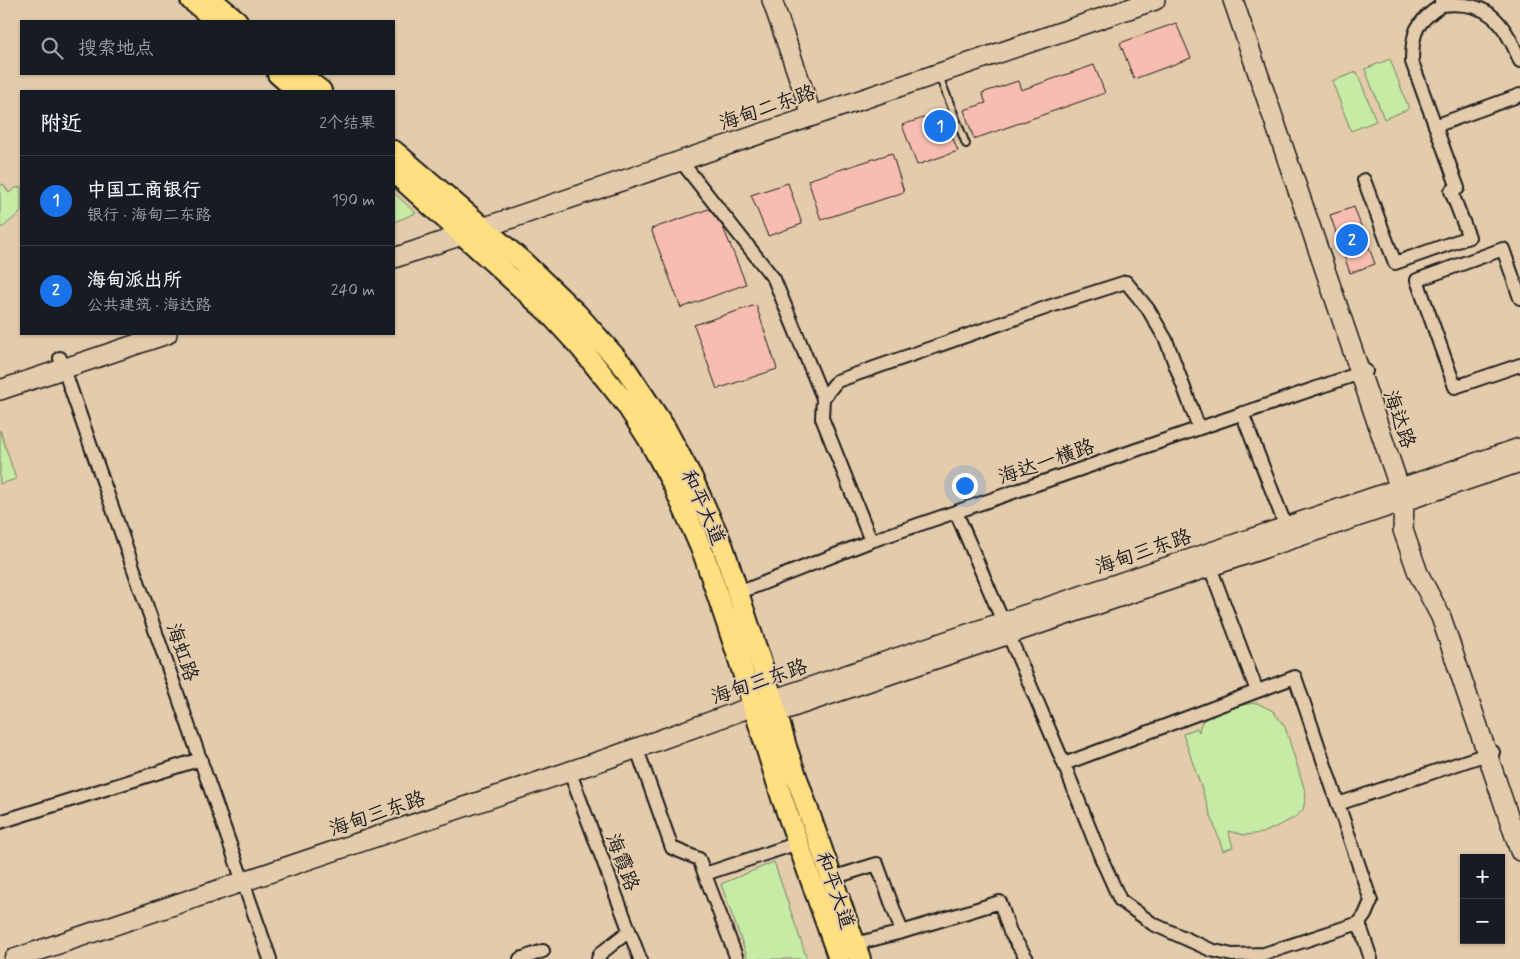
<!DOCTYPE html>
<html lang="zh">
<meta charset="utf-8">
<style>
body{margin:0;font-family:Mynerve,"LXGW WenKai TC",sans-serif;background:#20242c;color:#f1f3f6}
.controls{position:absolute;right:15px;bottom:15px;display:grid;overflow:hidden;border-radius:0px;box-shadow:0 1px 4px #0004}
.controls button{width:45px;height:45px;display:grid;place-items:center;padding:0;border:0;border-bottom:1px solid #363941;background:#171b24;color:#f1f3f6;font:25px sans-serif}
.you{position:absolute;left:964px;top:485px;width:18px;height:18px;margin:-12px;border:4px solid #fff;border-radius:50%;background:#1a73e8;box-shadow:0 0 0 8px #1a73e833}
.badge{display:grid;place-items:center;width:32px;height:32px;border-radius:50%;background:#1a73e8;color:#fff;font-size:16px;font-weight:700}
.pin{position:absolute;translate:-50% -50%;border:2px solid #fff;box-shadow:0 1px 5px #0006}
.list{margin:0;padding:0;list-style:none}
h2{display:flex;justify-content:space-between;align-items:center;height:65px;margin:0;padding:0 20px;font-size:21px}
h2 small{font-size:16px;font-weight:400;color:#9ea1a6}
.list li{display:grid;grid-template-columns:32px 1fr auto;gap:15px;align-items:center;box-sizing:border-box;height:90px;padding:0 20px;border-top:1px solid #363941}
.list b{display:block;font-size:19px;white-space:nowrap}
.list p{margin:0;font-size:16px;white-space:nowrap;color:#9ea1a6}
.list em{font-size:16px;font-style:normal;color:#9ea1a6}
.icon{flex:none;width:28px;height:28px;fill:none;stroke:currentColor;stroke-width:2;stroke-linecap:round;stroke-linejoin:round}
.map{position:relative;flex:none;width:1520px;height:959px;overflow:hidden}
.search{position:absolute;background:#171b24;box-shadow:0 1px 4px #0004;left:20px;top:20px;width:375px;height:55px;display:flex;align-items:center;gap:12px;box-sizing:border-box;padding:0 18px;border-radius:0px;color:#9ea1a6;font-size:19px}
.panel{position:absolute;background:#171b24;box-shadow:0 1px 4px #0004;left:20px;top:90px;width:375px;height:245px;border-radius:0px}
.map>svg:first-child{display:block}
.grass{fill:#c6eba5;stroke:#718460}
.building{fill:#f8bdb1;stroke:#1c1c1c}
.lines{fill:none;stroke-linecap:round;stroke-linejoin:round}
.lane-casing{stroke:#1c1c1c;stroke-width:10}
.street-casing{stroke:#1c1c1c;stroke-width:16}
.secondary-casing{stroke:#1c1c1c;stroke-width:22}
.primary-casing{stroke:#1c1c1c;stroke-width:24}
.lane{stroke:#e3cbac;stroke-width:6}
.street{stroke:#e3cbac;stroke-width:12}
.secondary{stroke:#e3cbac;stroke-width:19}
.primary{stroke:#ffdf80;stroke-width:20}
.labels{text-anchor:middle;stroke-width:4;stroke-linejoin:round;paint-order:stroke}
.street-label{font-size:20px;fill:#1c1c1c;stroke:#e3cbac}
</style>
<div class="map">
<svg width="1520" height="959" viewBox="0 0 1520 959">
<rect width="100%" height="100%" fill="#e3cbac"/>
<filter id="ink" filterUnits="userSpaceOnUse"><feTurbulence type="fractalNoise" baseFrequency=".02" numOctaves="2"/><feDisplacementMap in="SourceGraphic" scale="10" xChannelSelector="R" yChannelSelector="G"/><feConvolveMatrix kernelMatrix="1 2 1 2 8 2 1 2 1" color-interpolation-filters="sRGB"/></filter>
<g filter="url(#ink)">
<path class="grass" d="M1390 59 1409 109 1384 119 1365 69Z
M1357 72 1376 121 1351 131 1332 81Z
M0 184 4 185 9 193 16 188 21 187V212L3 227H0Z
M394 193 416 213 394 222Z
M0 430 16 479 0 484Z
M1257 703 1273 711 1285 727 1306 794 1303 810 1294 818 1263 833 1245 835 1228 831 1233 847 1223 851 1183 734 1197 728 1199 732C1199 729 1200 727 1201 724 1208 711 1244 704 1257 703Z
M774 862 807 959H748L721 884Z"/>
<path class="building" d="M1176 23 1191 58 1134 79 1120 43Z
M1094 65 1105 93 974 139 964 110 986 103 982 93 1018 81 1021 90Z
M942 112 958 151 917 165 902 125Z
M892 153 904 192 821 220 808 180Z
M788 183 802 224 768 236 751 195Z
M1354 207 1375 264 1350 273 1330 215Z
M709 209 723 227 746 284 681 308 651 229Z
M756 305 777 369 717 389 694 325Z"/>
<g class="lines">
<defs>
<path id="lane" d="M939 76 966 144"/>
<path id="street" d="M1442 5C1488 0 1504 21 1520 61
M1435 126 1520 95
M680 160 774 279 823 398
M1364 180 1395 263 1469 237 1451 191 1458 188 1412 62C1412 31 1416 22 1442 5L1441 0
M1520 298 1503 249 1417 280 1455 387 1520 365
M60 358 270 959
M1242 413 1286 527
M956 512 1064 764 1102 860 1120 900 1153 924 1211 950 1232 955 1264 954 1359 923 1365 915 1371 901 1338 804 1493 752
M871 541 822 418 823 398 837 381 1051 306 1126 282 1148 309 1166 340 1199 428
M1210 567 1257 691
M738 593 871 541 1366 371
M639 755 672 848 699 859 737 959
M1064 764 1295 677 1338 804
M572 778 640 959
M0 822 201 759
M705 874 798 843
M832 878 877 864 902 932 1000 902 1010 932 1027 959
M1359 923 1371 959
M855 944 902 932
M520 959 543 951
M598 959 600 954 629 931"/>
<path id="secondary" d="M772 0 812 116
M1233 0 1404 501 1403 530 1418 573 1441 617 1520 851
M394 258 1155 0
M0 390 167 334
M763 717 1520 462
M14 959 612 757 754 706 1520 448"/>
<path id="primary" d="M191 0 217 21
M212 0 237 21
M278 74 298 91
M299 74 321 91
M394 151 522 261 577 314 625 368 665 428 692 478 723 547 766 678 787 750 860 959
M394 172 548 312 581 348 626 404 648 438 674 486 704 555 736 650 782 798 839 959"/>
</defs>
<use href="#lane" class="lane-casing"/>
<use href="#street" class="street-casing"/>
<use href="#secondary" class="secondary-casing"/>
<use href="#primary" class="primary-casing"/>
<use href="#lane" class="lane"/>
<use href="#street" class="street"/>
<use href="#secondary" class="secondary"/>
<use href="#primary" class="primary"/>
</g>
</g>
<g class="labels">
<g class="street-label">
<text transform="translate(767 107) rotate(-19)" y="7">海甸二东路</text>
<text transform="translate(1400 419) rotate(71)" y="7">海达路</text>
<text transform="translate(1046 461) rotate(-19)" y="7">海达一横路</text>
<text transform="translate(704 507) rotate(66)" y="7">和平大道</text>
<text transform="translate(1143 551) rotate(-19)" y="7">海甸三东路</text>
<text transform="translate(183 652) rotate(71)" y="7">海虹路</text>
<text transform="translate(759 681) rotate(-19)" y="7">海甸三东路</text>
<text transform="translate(377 813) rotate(-19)" y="7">海甸三东路</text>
<text transform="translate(623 862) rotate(69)" y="7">海霞路</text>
<text transform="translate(836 890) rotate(71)" y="7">和平大道</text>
</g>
</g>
</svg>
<div class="controls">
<button>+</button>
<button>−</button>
</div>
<div class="you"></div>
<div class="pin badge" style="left:940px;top:126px">1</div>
<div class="pin badge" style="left:1352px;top:240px">2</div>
<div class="search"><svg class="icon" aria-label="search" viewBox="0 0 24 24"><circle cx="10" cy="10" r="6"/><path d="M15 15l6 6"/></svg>搜索地点</div>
<section class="panel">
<h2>附近<small>2个结果</small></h2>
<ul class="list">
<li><span class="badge">1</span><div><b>中国工商银行</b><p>银行 · 海甸二东路</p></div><em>190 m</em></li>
<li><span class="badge">2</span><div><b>海甸派出所</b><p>公共建筑 · 海达路</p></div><em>240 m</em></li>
</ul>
</section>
</div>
